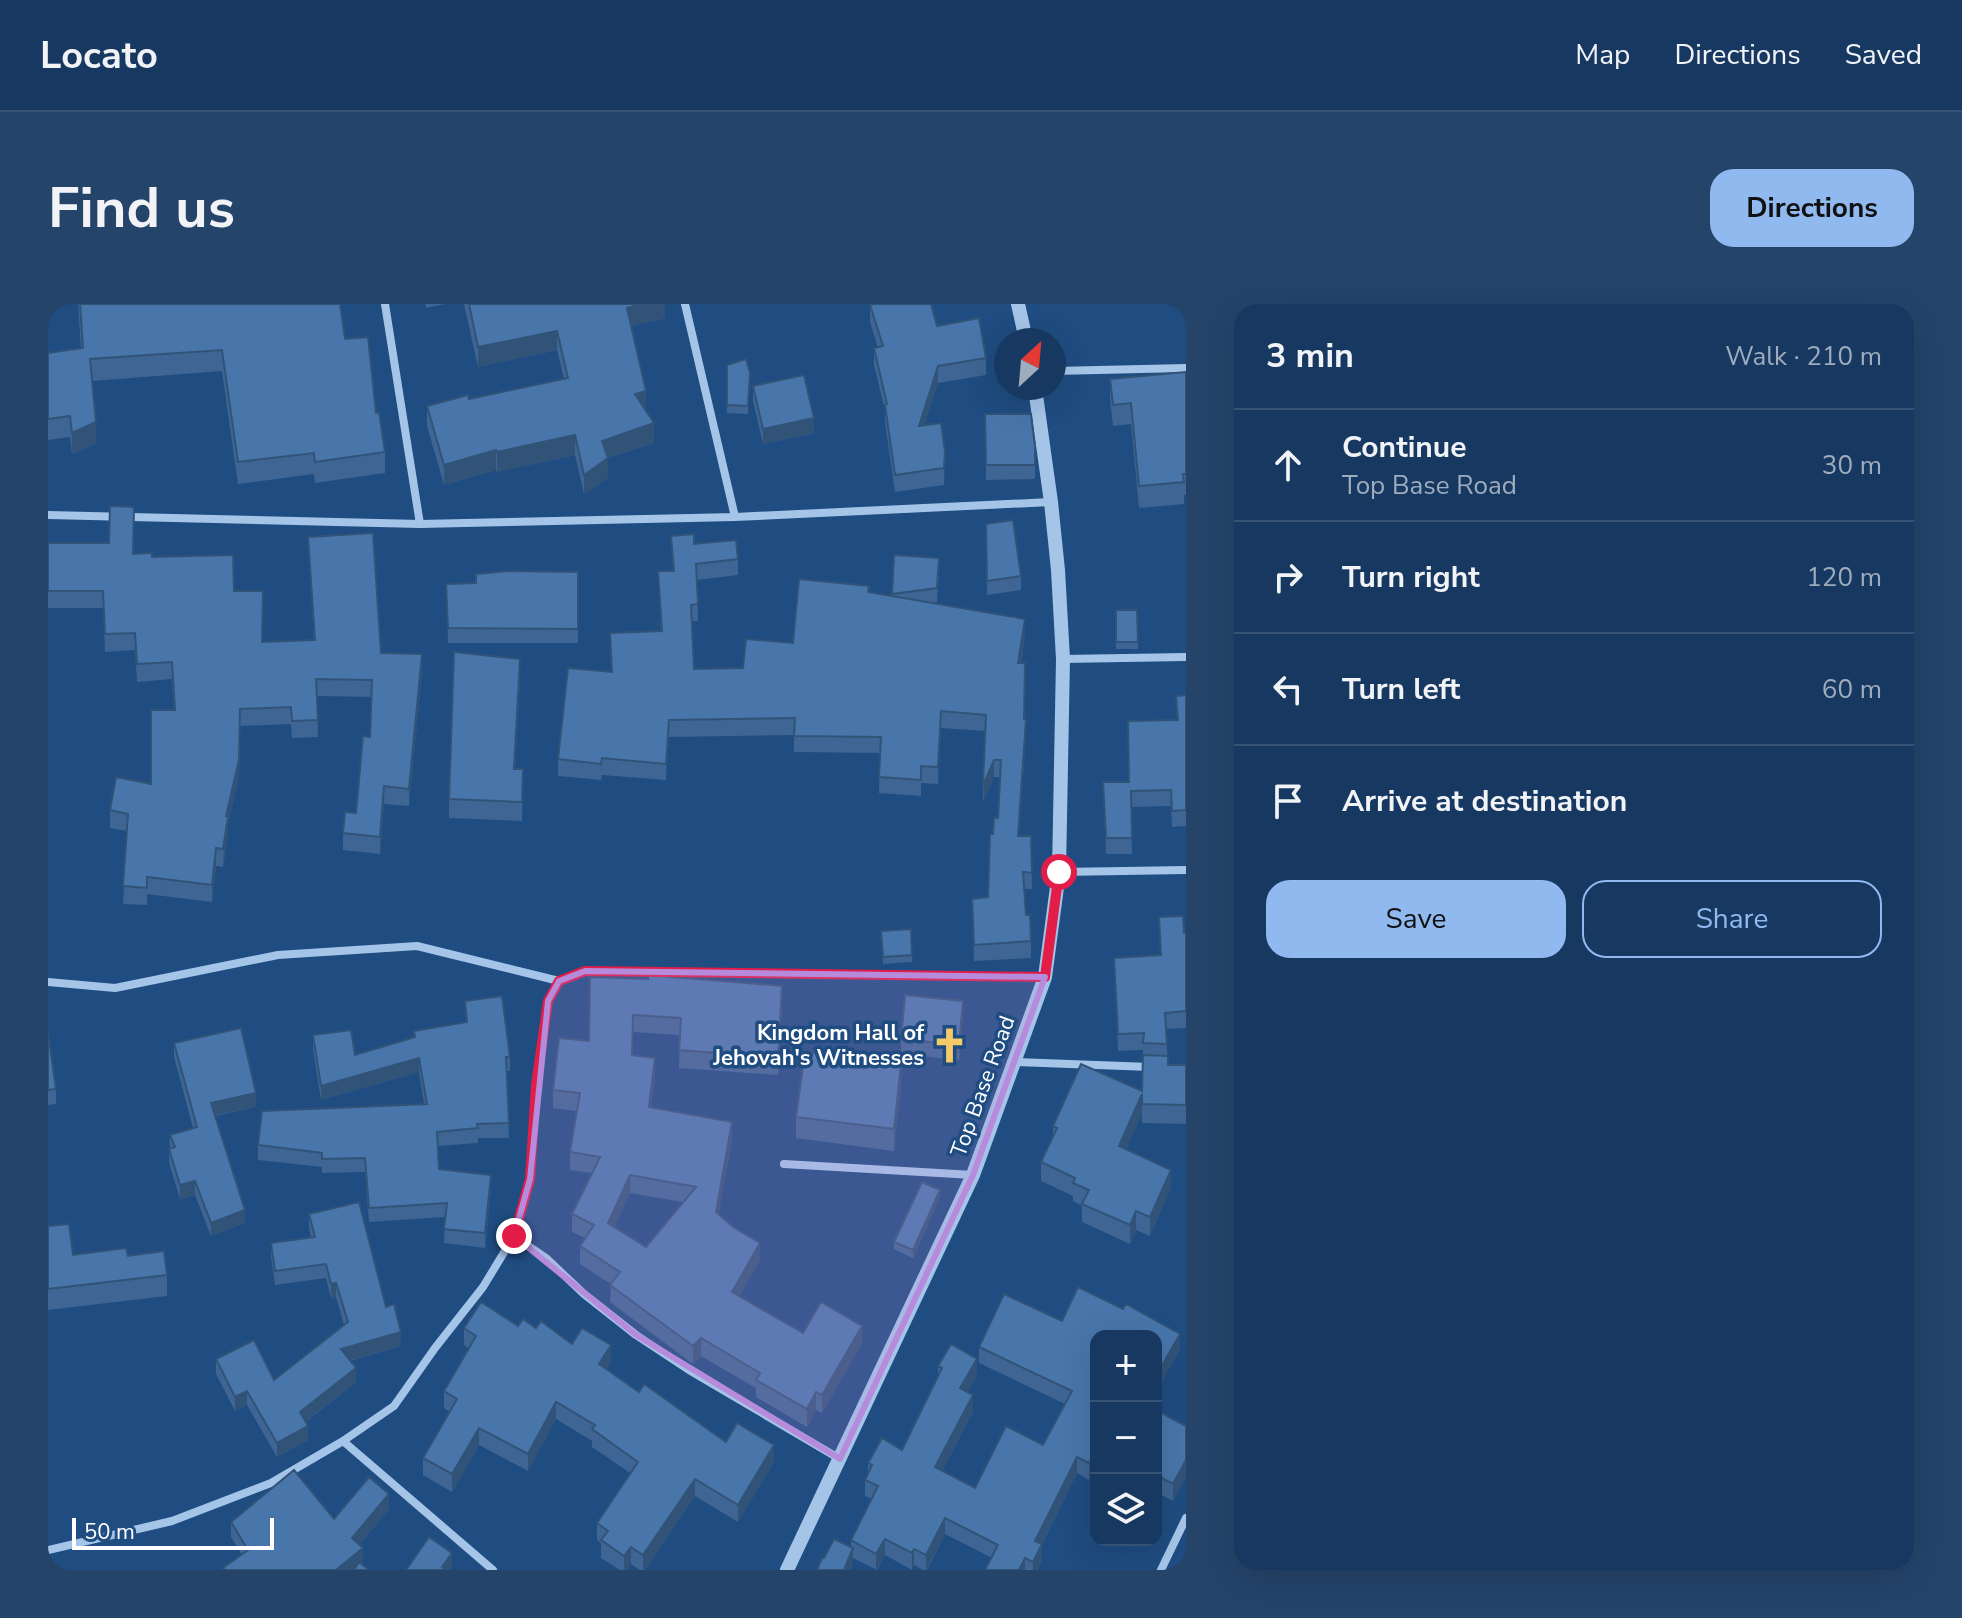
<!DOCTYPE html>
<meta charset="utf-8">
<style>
body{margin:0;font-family:"Nunito Sans",sans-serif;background:#24446a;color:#f1f3f6}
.controls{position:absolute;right:24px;bottom:24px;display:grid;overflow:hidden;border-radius:16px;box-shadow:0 8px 32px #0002}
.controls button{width:72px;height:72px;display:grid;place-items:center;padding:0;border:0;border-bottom:2px solid #365376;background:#173961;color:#f1f3f6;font:40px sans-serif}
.compass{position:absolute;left:946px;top:24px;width:72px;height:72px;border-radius:50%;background:#173961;box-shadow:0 8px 32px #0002;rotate:26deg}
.scale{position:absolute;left:24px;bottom:20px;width:202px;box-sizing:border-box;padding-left:8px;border:4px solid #fff;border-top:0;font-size:22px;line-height:28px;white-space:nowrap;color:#fff;-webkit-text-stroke:6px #1f4c81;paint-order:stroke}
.stop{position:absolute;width:24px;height:24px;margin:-18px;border:6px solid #e11d48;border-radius:50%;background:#fff}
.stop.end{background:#e11d48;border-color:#fff;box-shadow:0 2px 8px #0008}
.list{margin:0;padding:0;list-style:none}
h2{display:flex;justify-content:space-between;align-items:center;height:104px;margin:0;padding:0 32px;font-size:34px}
h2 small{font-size:26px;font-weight:400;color:#9eacbd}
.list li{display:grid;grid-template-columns:52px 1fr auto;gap:24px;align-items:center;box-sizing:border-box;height:112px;padding:0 32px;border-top:2px solid #365376}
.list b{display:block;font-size:30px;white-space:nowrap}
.list p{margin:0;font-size:26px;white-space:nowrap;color:#9eacbd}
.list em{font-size:26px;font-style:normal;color:#9eacbd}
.actions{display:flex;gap:16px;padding:24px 32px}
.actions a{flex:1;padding:18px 0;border:2px solid #90b9f0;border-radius:24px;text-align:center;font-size:28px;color:#90b9f0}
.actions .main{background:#90b9f0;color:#111}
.icon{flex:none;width:44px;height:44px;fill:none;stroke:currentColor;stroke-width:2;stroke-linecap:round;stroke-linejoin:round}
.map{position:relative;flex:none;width:1138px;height:1266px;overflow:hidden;border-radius:24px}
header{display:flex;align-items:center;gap:48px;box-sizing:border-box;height:112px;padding:0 40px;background:#173961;border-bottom:2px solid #365376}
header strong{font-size:38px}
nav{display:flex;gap:44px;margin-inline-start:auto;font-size:28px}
.intro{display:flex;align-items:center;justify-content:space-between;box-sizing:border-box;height:192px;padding:0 48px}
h1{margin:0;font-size:56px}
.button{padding:20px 36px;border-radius:24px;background:#90b9f0;color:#111;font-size:28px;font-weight:700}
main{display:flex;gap:48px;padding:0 48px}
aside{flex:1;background:#173961;border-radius:24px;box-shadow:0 8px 32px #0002}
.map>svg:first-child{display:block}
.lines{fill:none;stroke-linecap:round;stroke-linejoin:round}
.minor{stroke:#a5c5e8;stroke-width:8}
.tertiary{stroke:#a5c5e8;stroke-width:14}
.wall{fill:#3e6593;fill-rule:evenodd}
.shaded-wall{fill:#325378}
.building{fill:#4876ab;stroke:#325378;stroke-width:2;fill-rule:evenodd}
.route{stroke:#e11d48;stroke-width:10}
.marked{fill:#b68bdc;fill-opacity:0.2;stroke:#b68bdc;stroke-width:6;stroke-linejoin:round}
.labels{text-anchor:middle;stroke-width:7;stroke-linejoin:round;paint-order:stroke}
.poi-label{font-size:22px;font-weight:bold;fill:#fff;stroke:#1f4c81;text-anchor:end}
.street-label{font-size:22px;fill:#fff;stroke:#1f4c81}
</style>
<header>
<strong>Locato</strong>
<nav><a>Map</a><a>Directions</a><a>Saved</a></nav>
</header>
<div class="intro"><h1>Find us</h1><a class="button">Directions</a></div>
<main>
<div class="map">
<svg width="1138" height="1266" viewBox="0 0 1138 1266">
<rect width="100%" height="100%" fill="#1f4c81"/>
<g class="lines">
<path class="minor" d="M337 0 372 220
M637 0 687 213
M1006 67 1138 64
M0 211 372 220 687 213 1003 198
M1015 355 1138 353
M1011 568 1138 566
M0 678 67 684 230 651 369 642 511 677 537 667 997 673
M967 758 1102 763
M736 860 925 871
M466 932 498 954 536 990 588 1031 641 1066 792 1155
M295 1137 445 1266
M0 1246 124 1217 223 1179 295 1137 346 1102 387 1044 435 983 466 932 482 875 488 781 500 697 511 677
M1113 1266 1138 1214"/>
<path class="tertiary" d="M970 0 978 36
M739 1266 925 871 997 673 1011 568 1015 355 1010 266 1003 198 987 84"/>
</g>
<path class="wall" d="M30 0H292L297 35 328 109 337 148V169L267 179 266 170 190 180 174 67 44 77 48 140 24 150 22 133 0 136V49L33 45Z
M377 0H397L378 4Z
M416 0H617V14L583 22 598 106 606 139 560 154V174L536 190 527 151 449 168 448 166 396 181 379 122V102L421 95 516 75 509 46 430 63Z
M822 1 889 22 938 54V71L890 79 876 121 897 148 896 181 847 188 837 118V106L826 61V44H830L822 18Z
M679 61 702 69 700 110 679 109Z
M1138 68V191H1136V200L1091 204 1083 120 1065 122 1062 96V75Z
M705 82 766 129 715 140 705 97Z
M937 110 987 143V175L938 176Z
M938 220 973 272V286L939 291Z
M623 232 690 255V271L649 276 650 317H644L646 365 695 364 745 339 820 288 844 292 846 251 891 269 889 298 884 299 977 331 973 359 976 415 978 431 971 532H983L984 585H976L978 611 983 637V654L926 657 924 595 940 593 945 530 950 514 952 473H946L936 496 935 495 937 427 893 424 890 480 873 479V492L831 489 832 449 746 448V431L621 433 618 476 554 471 553 476 510 472V455L563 368 562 329 613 327 610 267H625Z
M260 233 333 349 374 368 361 502 336 500 332 550 295 546V529L308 509 322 433 324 393 269 392 270 433 244 434 243 420 192 422 191 473 180 520V530L175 563 168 562 164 598 99 590V601L75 600 79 527 62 524V506L103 480 126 406 124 375 89 378 87 346 57 348 55 304H0V239L104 253 186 287 214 338 266 336Z
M530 268V339H400L398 280 428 279V270Z
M1068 306H1089L1090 345H1068Z
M472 375 467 465H475L474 517 401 514V495Z
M1138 391V522L1124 523 1123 502 1083 503 1084 550H1058L1055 478H1080L1129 416 1128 392Z
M1111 613 1136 629H1138V724L1118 725 1120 761H1138V820L1094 819V810L1078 845 1123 884 1102 932 1088 926 1082 940 1034 918V902L1025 897V892L993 877V858L1005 832V822L1094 787 1095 746 1070 747 1066 654 1112 651Z
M833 627 864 651V658L835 660Z
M542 673 734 699 730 771 631 764 632 731 585 728 584 751 607 772 603 803 684 836 670 910 712 956 691 992 755 1029 814 1039 774 1109 768 1106 759 1123 708 1093V1084L653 1052 645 1060 562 998 563 980 532 960V942L537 934 524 928V910L544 869 522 866V848L529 807 505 804V786L541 737ZM582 889 635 898 598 943 566 923Z
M417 697 462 753V767H459L461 834H430V839L390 842 391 865 443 885 437 944 396 939 397 913 321 918 317 868 274 869V863L210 856V841L376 800 371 768 273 796 265 746V731L307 751 366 733V727L418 719Z
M915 711 911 756 853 750V735Z
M0 729 8 785V800L0 801Z
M126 739 208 803 167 812 197 919 163 932 147 891 132 895 121 859 122 831 145 824 126 753Z
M853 781 846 847 748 834V813Z
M892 893 865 954 846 945V938Z
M261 910 338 1003 353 1042 302 1057 308 1078 258 1118 260 1136 229 1153 199 1101 187 1107 168 1070V1055L226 1076 296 1021 288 993 283 994 278 974 227 981 223 953V939L263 933 261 924Z
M0 922 25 951 80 952 119 971V992L0 1006Z
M1014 1017 1132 1046 1048 1032 1041 1176 1029 1169 994 1240V1257L989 1266H937L944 1254 897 1230 879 1266H875L866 1261 864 1266 837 1251 829 1266 805 1254V1260L776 1254 803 1243V1236L824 1195 817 1192V1176L820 1169V1159L854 1146 890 1072V1062L929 1072 919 1088 925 1108 894 1167 927 1184 995 1141 1017 1100 931 1059V1043Z
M470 1022 488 1024 563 1058 559 1065 591 1088 678 1138 726 1158 690 1218 647 1192 597 1266H592L583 1260 579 1266H572L553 1254V1239L549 1236V1219L582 1169 544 1143V1137L508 1115 480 1167 431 1141 404 1188 375 1171V1154L402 1108 396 1104V1087L420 1044 416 1041V1024Z
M1108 1106 1138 1122V1172L1125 1197 1108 1188Z
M341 1205 311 1241 315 1259 313 1260 321 1266H175V1264L194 1251 183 1233V1218L286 1215Z"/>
<path class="shaded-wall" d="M594 0H617V14L579 23V4Z
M509 27V46L430 63V43Z
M890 62V79L871 139V122Z
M598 87V107L587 90Z
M766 114V129L715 140V125Z
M48 118V140L24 150V129Z
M606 119V139L554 156V137Z
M527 131V151L449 168V148Z
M448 146V166L396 181V161Z
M560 154V174L536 190V171Z
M977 315V331L970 375V359Z
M374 350V368L361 502V485Z
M472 355V375L466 484V465Z
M192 405 191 473 180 520V530L175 563 178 512Z
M893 407V424L890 480V463Z
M978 415V431L970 548V532Z
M621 416V433L618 476V460Z
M946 456V473L936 496V479Z
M336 482V500L332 550V533Z
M168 544V562L164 598V581Z
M734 682V699L730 771V754Z
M915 697V711L911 756V741Z
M371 754V768L273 796V782Z
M607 754V772L601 821V803Z
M853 760V781L846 847V825Z
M208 789V803L163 812V799Z
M1094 790V810L1071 861V842Z
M684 818V836L668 925V908Z
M1123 866V884L1102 932V913Z
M443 871V885L437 944V929Z
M582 871V889L560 936V919Z
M147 877V891L132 895V881Z
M892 886V893L865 954V946Z
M197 906V919L163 932V919Z
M1088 907V926L1082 940V921Z
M712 939V956L684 1005V988Z
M288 979V993L283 994V980Z
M814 1022V1039L774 1109V1091Z
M353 1028V1042L293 1059V1045Z
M1132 1030V1046L1108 1089V1072Z
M653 1034V1052L645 1060V1042Z
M563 1041V1058L551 1077V1060Z
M929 1055V1072L912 1101V1084Z
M308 1064V1078L252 1122V1108Z
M199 1087V1101L187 1107V1093Z
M768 1088V1106L759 1123V1105Z
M925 1091V1108L887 1180V1163Z
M508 1098V1115L480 1167V1150Z
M260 1122V1136L229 1153V1139Z
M431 1124V1141L404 1188V1170Z
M726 1141V1158L690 1218V1201Z
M1048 1146V1162L1041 1176V1159Z
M1029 1153V1169L987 1253V1237Z
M1138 1156V1172L1125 1197V1180Z
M647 1175V1192L597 1266H595V1251Z
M341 1190V1205L304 1249V1234Z
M897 1214V1230L878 1266V1251Z
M837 1235V1251L828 1266V1250Z
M994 1240V1257L989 1266H985V1258Z
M583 1243V1260L579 1266H576V1252Z
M315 1244V1259L306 1266H288Z
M805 1244V1260L803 1266H796Z
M866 1245V1261L864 1266V1249Z
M404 1249V1263L402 1266H394V1263Z
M977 1254V1266H971Z"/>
<path class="building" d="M32 0H292L297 35 320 33 328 109 331 108 337 148 267 158 266 149 190 158 174 46 42 55 48 118 24 129 22 112 0 115V49L35 44Z
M421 0H594L579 4 598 87 587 90 606 119 554 137 560 154 536 171 527 131 449 148 448 146 396 161 379 102 420 91 421 95 520 74 509 27 430 43Z
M825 0H883L889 22 931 14 938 54 890 62 871 122 893 119 897 148 896 164 847 171 837 101 839 100 826 44 835 42 822 1Z
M698 55 702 69 700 102 679 101V61Z
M1138 68V170H1135L1136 178 1091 182 1083 99 1065 101 1062 75Z
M756 71 766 114 715 125 705 82Z
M937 110H983L987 143V161H938Z
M62 202 86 203 85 250 104 249V253L185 251 186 287H215L214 338 267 336 260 233 325 229 333 349 374 350 361 485 336 482 332 533 295 529 297 508 308 509 315 432 322 433 324 376 268 375 270 416 244 417 243 403 192 405 191 456 178 512 180 513 175 545 168 544 164 581 99 573V584L75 582 80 510 62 506 68 473 103 480V406H127L124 358 89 360 87 329 57 330 55 287H0V239H61Z
M965 216 973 272 939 277 938 220Z
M646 230V240L688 236 690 255 648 260 650 300 643 301 646 365 695 364 698 335 745 339 751 275 821 282 820 288 977 315 970 359H977L976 415H978L970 532H983L984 569 975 568 978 611H982L983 637 926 641 924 595 940 593 942 530H945L946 513 950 514 953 456H946L936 479H935L938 411 893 407 890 463 873 462V476L831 473 833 433 746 432 747 414 621 416 618 460 554 454 553 460 510 455 520 364 564 368 562 329 614 327 610 267H626L623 232Z
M846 251 891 254 889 284 844 290Z
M463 267 530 268V325L400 324 398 280 428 279V270Z
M1068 306H1089L1090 338H1068Z
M406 348 472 355 466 465H475L474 498 401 495Z
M1138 391V506L1124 507 1123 486 1083 487 1084 534H1058L1055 478H1081L1080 417 1130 416 1128 392Z
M1135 612 1136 629H1138V707L1117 709 1119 740 1095 739 1096 729 1070 730 1066 654 1113 651 1111 613Z
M863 625 864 651 835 653 833 627Z
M600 671 734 682 730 754 631 746 633 714 585 711 584 751 607 754 601 803 684 818 668 908 685 923 712 939 684 988 755 1029 773 998 814 1022 774 1091 768 1088 759 1105 708 1076 712 1069 653 1034 645 1042 562 981 572 968 532 942 546 921 524 910 552 853 522 848 532 789 505 786 511 734 541 737 542 673 600 675ZM582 871 648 883 598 943 560 919Z
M857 691 915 697 911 741 853 735Z
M454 692 462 753H458L461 819 429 820 430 824 389 828 391 865 443 871 437 929 396 925 399 899 321 904 317 854 274 855V849L210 841 214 807 379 800 371 754 273 782 265 731 303 726 307 751 367 733 366 727 419 718 417 697Z
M193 724 208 789 163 799 197 906 163 919 147 877 132 881 121 845 127 843 122 831 149 823 126 739Z
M0 729 8 785 0 786Z
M757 748 853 760 846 825 748 813Z
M1095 751 1120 752V761H1138V801L1094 800V790L1071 842 1123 866 1102 913 1088 907 1082 921 1034 900 1041 886 1025 879 1027 874 993 858 1009 824 1005 822 1033 760 1094 787Z
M874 878 892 886 865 946 846 938Z
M311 898 338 1003 346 1000 353 1028 293 1045 308 1064 252 1108 260 1122 229 1139 199 1087 187 1093 168 1055 206 1036 226 1076 300 1018 288 979 283 980 278 960 227 967 223 939 267 933 261 910Z
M21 920 25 951 78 944 80 952 116 947 119 971 0 985V922Z
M1030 983 1075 1005 1078 1000 1132 1030 1108 1072V1032H1048V1146L1041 1159 1029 1153 987 1237 994 1240 985 1258 977 1254 971 1266H937L950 1241 897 1214 878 1251 866 1245 864 1249 837 1235 828 1250 803 1236 830 1182 817 1176 824 1161 820 1159 834 1134 854 1146 894 1064 890 1062 903 1040 929 1055 912 1084 925 1091 887 1163 927 1184 958 1122 995 1141 1024 1087 931 1043 956 990 1014 1017Z
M433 998 470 1022 475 1015 488 1024 493 1017 524 1040 534 1024 563 1041 551 1060 591 1088 596 1080 678 1138 689 1119 726 1141 690 1201 647 1175 595 1251 583 1243 576 1252 553 1236 560 1227 549 1219 590 1158 544 1125 547 1121 508 1098 480 1150 431 1124 404 1170 375 1154 409 1095 396 1087 428 1032 416 1024Z
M1108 1106 1138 1122V1156L1125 1180 1108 1171Z
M246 1166 286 1215 321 1173 341 1190 304 1234 315 1244 288 1266H177L175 1264 200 1246 183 1218Z
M381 1233 404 1249 394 1263 399 1266H358Z
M786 1235 805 1244 796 1266H769L774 1254H776Z
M311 1258 321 1266H306Z"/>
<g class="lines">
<path class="route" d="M466 932 482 875 488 781 500 697 511 677 537 667 997 673 1011 568"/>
</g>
<path class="marked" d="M537 667 997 673 925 871 792 1155 588 1031 466 932 482 875 500 697 511 677Z"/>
<defs>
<symbol id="church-bare" viewBox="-9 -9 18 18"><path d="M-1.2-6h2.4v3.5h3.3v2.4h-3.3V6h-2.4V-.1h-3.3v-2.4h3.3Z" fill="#f6ca66" stroke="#1f4c81" stroke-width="2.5" paint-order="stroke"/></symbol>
</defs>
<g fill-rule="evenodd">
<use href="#church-bare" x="876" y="716" width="51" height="51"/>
</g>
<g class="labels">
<g class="poi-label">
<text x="876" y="736">Kingdom Hall of<tspan x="876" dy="25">Jehovah's Witnesses</tspan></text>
</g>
<g class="street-label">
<text transform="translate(934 782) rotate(-70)" y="8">Top Base Road</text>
</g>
</g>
</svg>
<div class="controls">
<button>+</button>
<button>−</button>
<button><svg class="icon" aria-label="layers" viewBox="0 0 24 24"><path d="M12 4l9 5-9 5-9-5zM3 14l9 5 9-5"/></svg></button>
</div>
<svg class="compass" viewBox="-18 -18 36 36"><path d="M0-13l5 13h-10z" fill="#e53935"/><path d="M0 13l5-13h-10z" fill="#9eacbd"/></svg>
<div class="scale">50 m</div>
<div class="stop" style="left:1011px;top:568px"></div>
<div class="stop end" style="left:466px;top:932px"></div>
</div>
<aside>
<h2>3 min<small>Walk · 210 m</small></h2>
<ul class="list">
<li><svg class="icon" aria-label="ahead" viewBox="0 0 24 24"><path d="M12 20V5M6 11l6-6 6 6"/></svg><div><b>Continue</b><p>Top Base Road</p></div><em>30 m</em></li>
<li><svg class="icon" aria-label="right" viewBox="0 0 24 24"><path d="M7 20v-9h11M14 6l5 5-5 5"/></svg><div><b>Turn right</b></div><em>120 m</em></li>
<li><svg class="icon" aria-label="left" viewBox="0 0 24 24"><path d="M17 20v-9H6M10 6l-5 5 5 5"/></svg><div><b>Turn left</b></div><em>60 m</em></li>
<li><svg class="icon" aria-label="arrive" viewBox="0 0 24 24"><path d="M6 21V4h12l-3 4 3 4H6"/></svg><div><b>Arrive at destination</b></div></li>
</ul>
<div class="actions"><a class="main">Save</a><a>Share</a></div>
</aside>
</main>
